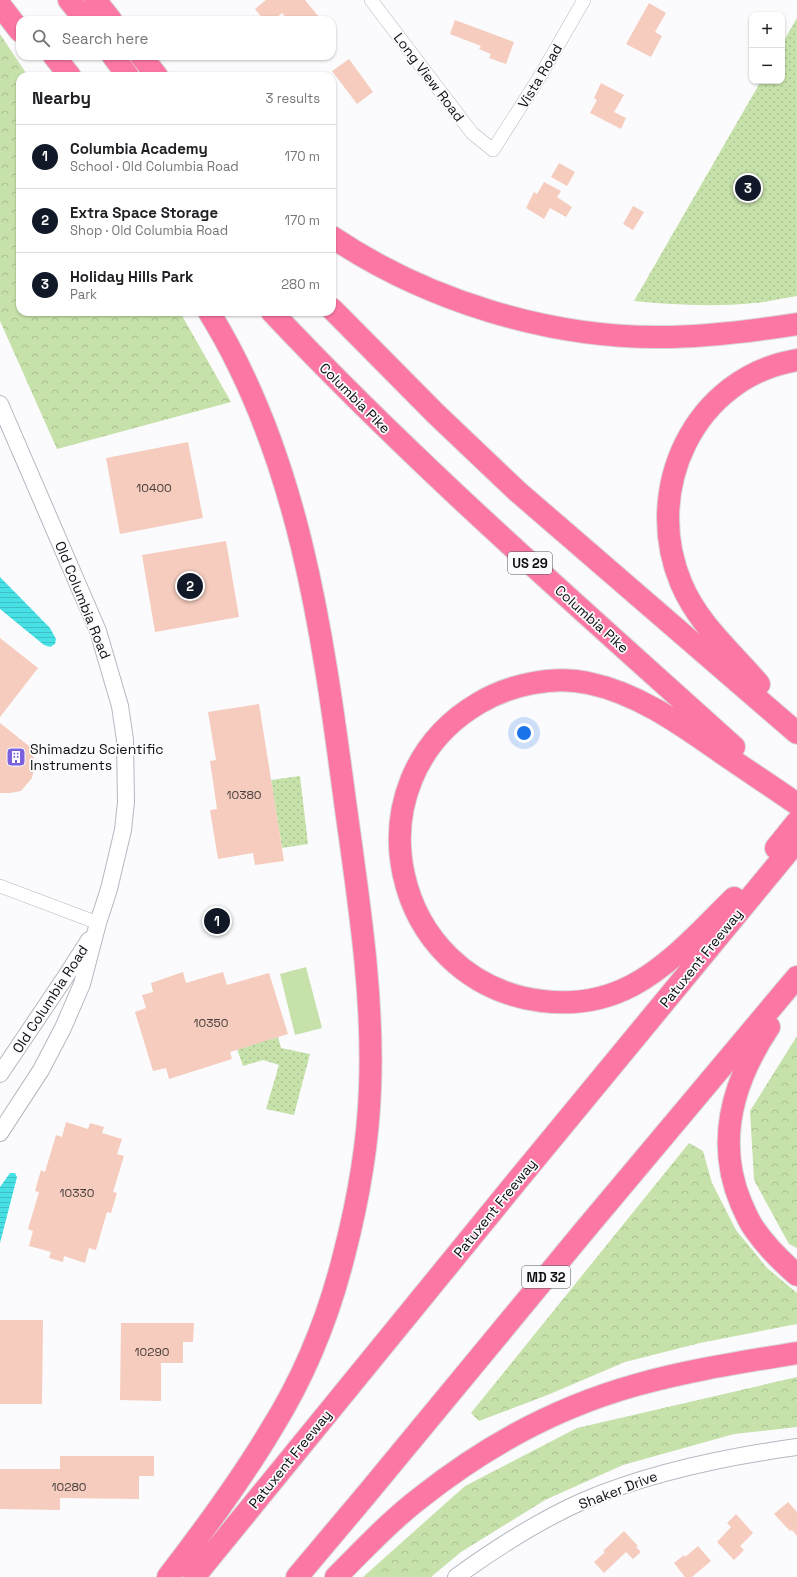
<!DOCTYPE html>
<meta charset="utf-8">
<style>
body{margin:0;font-family:"Space Grotesk",sans-serif;background:#f2f2f2;color:#202124}
.controls{position:absolute;right:12px;top:12px;display:grid;overflow:hidden;border-radius:8px;box-shadow:0 1px 3px #0004}
.controls button{width:36px;height:36px;display:grid;place-items:center;padding:0;border:0;border-bottom:1px solid #e0e0e0;background:#fff;color:#202124;font:20px sans-serif}
.you{position:absolute;left:524px;top:733px;width:14px;height:14px;margin:-10px;border:3px solid #fff;border-radius:50%;background:#1a73e8;box-shadow:0 0 0 6px #1a73e833}
.badge{display:grid;place-items:center;width:26px;height:26px;border-radius:50%;background:#111827;color:#fff;font-size:13px;font-weight:700}
.pin{position:absolute;translate:-50% -50%;border:2px solid #fff;box-shadow:0 1px 4px #0006}
.list{margin:0;padding:0;list-style:none}
h2{display:flex;justify-content:space-between;align-items:center;height:52px;margin:0;padding:0 16px;font-size:17px}
h2 small{font-size:13px;font-weight:400;color:#757577}
.list li{display:grid;grid-template-columns:26px 1fr auto;gap:12px;align-items:center;box-sizing:border-box;height:64px;padding:0 16px;border-top:1px solid #e0e0e0}
.list b{display:block;font-size:15px;white-space:nowrap}
.list p{margin:0;font-size:13px;white-space:nowrap;color:#757577}
.list em{font-size:13px;font-style:normal;color:#757577}
.icon{flex:none;width:22px;height:22px;fill:none;stroke:currentColor;stroke-width:2;stroke-linecap:round;stroke-linejoin:round}
.map{position:relative;flex:none;width:797px;height:1577px;overflow:hidden}
.search{position:absolute;background:#fff;box-shadow:0 1px 3px #0004;left:16px;top:16px;width:320px;height:44px;display:flex;align-items:center;gap:10px;box-sizing:border-box;padding:0 14px;border-radius:12px;color:#757577;font-size:15px}
.panel{position:absolute;background:#fff;box-shadow:0 1px 3px #0004;left:16px;top:72px;width:320px;height:244px;border-radius:12px}
.map>svg:first-child{display:block}
.green{fill:url(#green-dots)}
.forest{fill:url(#forest-crowns)}
.pitch{fill:#c6e1a9}
.water{fill:url(#water-rules)}
.building{fill:#f5ccbe}
.lines{fill:none;stroke-linecap:round;stroke-linejoin:round}
.minor-casing{stroke:#b5b7c1;stroke-width:14}
.tertiary-casing{stroke:#b5b7c1;stroke-width:18}
.motorway-casing{stroke:#d8d8d9;stroke-width:24}
.minor{stroke:#fff;stroke-width:13}
.tertiary{stroke:#fff;stroke-width:16}
.motorway{stroke:#fd77a5;stroke-width:22}
.labels{text-anchor:middle;stroke-width:3.5;stroke-linejoin:round;paint-order:stroke}
.number-label{font-size:12px;fill:#473e3c}
.shield{fill:#fbfbfd;stroke:#545558;stroke-width:1}
.shield-label{font-size:13px;font-weight:bold;fill:#0d0e11}
.street-label{font-size:14px;fill:#0d0e11;stroke:#fbfbfd}
.poi-label{font-size:14px;fill:#0d0e11;stroke:#fbfbfd;text-anchor:start}
</style>
<div class="map">
<svg width="797" height="1577" viewBox="0 0 797 1577">
<defs>
<pattern id="green-dots" width="8" height="8" patternUnits="userSpaceOnUse"><rect width="8" height="8" fill="#c6e1a9"/><path d="M2 2h.1M6 6h.1" fill="none" stroke="#a9c090" stroke-width="1.8" stroke-linecap="round"/></pattern>
<pattern id="forest-crowns" width="20" height="18" patternUnits="userSpaceOnUse"><rect width="20" height="18" fill="#c6e1a9"/><path d="M2 6a3 3 0 1 1 6 0M12 15a3 3 0 1 1 6 0" fill="none" stroke="#a9c090"/></pattern>
<pattern id="water-rules" width="6" height="5" patternUnits="userSpaceOnUse"><rect width="6" height="5" fill="#47e0e5"/><path d="M0 2.5h6" fill="none" stroke="#3dbfc3"/></pattern>
</defs>
<rect width="100%" height="100%" fill="#fbfbfd"/>
<path class="green" d="M797 18V296C783 298 769 302 754 303 715 307 674 305 634 301L761 81H782V44Z
M300 776 308 844 282 848 271 780Z
M278 1037 281 1048 310 1054 294 1115 266 1109 279 1065 263 1060 243 1066 237 1049Z"/>
<path class="forest" d="M0 34 28 76H20V312H180L231 402 57 449 0 321Z
M797 1036V1248L789 1244 754 1180 750 1111Z
M689 1143 703 1151 712 1183 736 1230 767 1268 797 1293V1324L700 1343 625 1362 550 1394 479 1421 471 1413Z
M797 1377V1427L734 1434 623 1465 545 1500 461 1552 431 1577H363L465 1486 577 1428Z"/>
<path class="pitch" d="M306 967 322 1028 295 1035 280 974Z"/>
<path class="water" d="M0 577 50 628 56 639 55 644 50 647 44 645 0 609Z
M10 1173H15L17 1177 0 1243V1187Z"/>
<path class="building" d="M266 0H305L319 17 315 20H288L282 13 273 20H264L255 9Z
M649 3 666 13 655 32 662 36 651 57 626 44Z
M455 20 514 42 506 64 489 58 491 54 479 49 481 46 450 34Z
M349 59 373 92 357 104 332 71Z
M601 83 624 95 614 112 626 118 621 129 590 113 597 100 594 98Z
M559 163 575 172 567 186 551 177Z
M544 182 561 191 557 197 572 207 566 217 550 208 544 219 526 208 534 192 537 194Z
M633 206 644 212 633 230 623 224Z
M188 442 203 518 120 534 106 458Z
M226 541 239 617 155 632 142 555Z
M0 638 38 668 0 717Z
M259 704 284 861 255 865 253 853 218 859 210 810 217 809 210 761 216 760 208 712Z
M0 723 34 750 32 754 34 759V769L32 778 21 791 10 793H0Z
M183 972 186 983 223 972 227 985 269 973 288 1034 230 1052 232 1059 169 1079 166 1068 153 1071 135 1012 146 1008 142 995 153 992 151 983Z
M66 1122 88 1129 90 1123 104 1127 102 1133 122 1139 117 1154 124 1156 113 1192 117 1193 111 1213 107 1212 96 1250 89 1248 85 1263 64 1256 63 1262 49 1258 51 1252 29 1246 33 1231 28 1229 39 1192 35 1191 41 1170 45 1172 56 1135 62 1137Z
M0 1320H43L42 1404H0Z
M121 1323H194L193 1342H183V1363H161V1401L120 1400Z
M60 1456H154V1476H139V1499L60 1498V1510L0 1509V1469H60Z
M788 1502 797 1512V1536L792 1530 790 1531 774 1514Z
M736 1514 753 1533 740 1546 744 1550 734 1560 717 1542 731 1527 727 1523Z
M624 1531 638 1546 636 1547 641 1552 633 1559 626 1552 604 1573 594 1562 605 1552 603 1551Z
M698 1546 711 1561 692 1577H685L674 1563 684 1555 685 1557Z"/>
<g class="lines">
<defs>
<path id="minor" d="M371 0 472 133 493 150 539 78 584 0
M0 886 98 923"/>
<path id="tertiary" d="M0 404 98 631 120 706 125 740 126 802 123 830 109 889 98 923 82 984 63 1028 41 1070 0 1133
M0 1074 64 979 89 940
M456 1577C496 1548 538 1521 583 1501 651 1472 724 1457 797 1447"/>
<path id="motorway" d="M69 0 85 20
M95 0 111 20
M0 5 20 31
M54 56 70 76
M113 56 128 76
M141 56 157 76
M332 237C426 300 548 338 661 337 707 337 752 331 797 324
M332 309 436 414 517 491 797 733
M272 312C417 466 577 605 734 747
M759 684C731 651 698 624 681 583 642 490 694 377 797 360
M776 848 797 822
M734 898C703 928 672 964 633 985 605 1000 574 1005 542 1001 390 982 346 781 479 703 509 685 554 675 588 683 637 693 679 723 719 751 745 769 771 786 797 804
M769 1027C733 1081 715 1141 741 1203 745 1212 749 1222 755 1230 767 1247 781 1261 797 1275
M168 1577C205 1529 241 1480 272 1428 305 1375 329 1315 344 1255 358 1201 368 1145 370 1089 374 991 357 891 344 794 322 629 298 456 209 312
M194 1577 521 1176 797 841
M297 1577 366 1495 584 1231 797 977
M336 1577C363 1550 390 1521 420 1498 484 1447 557 1407 636 1385 689 1370 743 1362 797 1353"/>
</defs>
<use href="#minor" class="minor-casing"/>
<use href="#tertiary" class="tertiary-casing"/>
<use href="#motorway" class="motorway-casing"/>
<use href="#minor" class="minor"/>
<use href="#tertiary" class="tertiary"/>
<use href="#motorway" class="motorway"/>
</g>
<defs>
<symbol id="building-square" viewBox="-11 -11 22 22"><rect x="-9" y="-9" width="18" height="18" rx="4" fill="#7c61dc" stroke="#fbfbfd"/><path d="M-4-6H4V6H1V3H-1V6H-4ZM-2.5-4.3h1.7v1.8h-1.7ZM.8-4.3h1.7v1.8H.8ZM-2.5-1h1.7V.8h-1.7ZM.8-1h1.7V.8H.8Z" fill="#fff"/></symbol>
</defs>
<g fill-rule="evenodd">
<use href="#building-square" x="5" y="746" width="22" height="22"/>
</g>
<g class="labels">
<g class="number-label">
<text x="154" y="492">10400</text>
<text x="244" y="799">10380</text>
<text x="211" y="1027">10350</text>
<text x="77" y="1197">10330</text>
<text x="152" y="1356">10290</text>
<text x="69" y="1491">10280</text>
</g>
<g class="shield">
<rect x="508" y="552" width="44" height="22" rx="3"/>
<rect x="522" y="1266" width="48" height="22" rx="3"/>
</g>
<g class="shield-label">
<text x="530" y="568">US 29</text>
<text x="546" y="1282">MD 32</text>
</g>
<g class="street-label">
<text transform="translate(540 76) rotate(-59)" y="5">Vista Road</text>
<text transform="translate(429 77) rotate(53)" y="5">Long View Road</text>
<text transform="translate(355 398) rotate(45)" y="5">Columbia Pike</text>
<text transform="translate(83 600) rotate(68)" y="5">Old Columbia Road</text>
<text transform="translate(592 619) rotate(42)" y="5">Columbia Pike</text>
<text transform="translate(701 958) rotate(-51)" y="5">Patuxent Freeway</text>
<text transform="translate(50 999) rotate(-57)" y="5">Old Columbia Road</text>
<text transform="translate(495 1208) rotate(-51)" y="5">Patuxent Freeway</text>
<text transform="translate(290 1459) rotate(-51)" y="5">Patuxent Freeway</text>
<text transform="translate(618 1490) rotate(-21)" y="5">Shaker Drive</text>
</g>
<g class="poi-label">
<text x="30" y="754">Shimadzu Scientific<tspan x="30" dy="16">Instruments</tspan></text>
</g>
</g>
</svg>
<div class="controls">
<button>+</button>
<button>−</button>
</div>
<div class="you"></div>
<div class="pin badge" style="left:217px;top:921px">1</div>
<div class="pin badge" style="left:190px;top:586px">2</div>
<div class="pin badge" style="left:748px;top:188px">3</div>
<div class="search"><svg class="icon" aria-label="search" viewBox="0 0 24 24"><circle cx="10" cy="10" r="6"/><path d="M15 15l6 6"/></svg>Search here</div>
<section class="panel">
<h2>Nearby<small>3 results</small></h2>
<ul class="list">
<li><span class="badge">1</span><div><b>Columbia Academy</b><p>School · Old Columbia Road</p></div><em>170 m</em></li>
<li><span class="badge">2</span><div><b>Extra Space Storage</b><p>Shop · Old Columbia Road</p></div><em>170 m</em></li>
<li><span class="badge">3</span><div><b>Holiday Hills Park</b><p>Park</p></div><em>280 m</em></li>
</ul>
</section>
</div>
